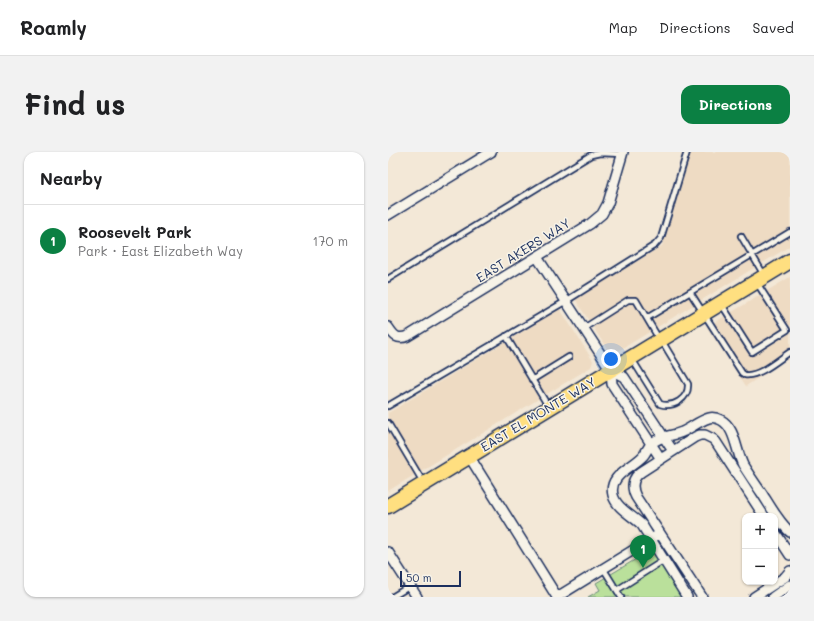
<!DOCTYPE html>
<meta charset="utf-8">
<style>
body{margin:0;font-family:Mali,sans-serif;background:#f2f2f2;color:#202124}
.controls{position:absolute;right:12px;bottom:12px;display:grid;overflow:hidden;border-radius:8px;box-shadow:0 1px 3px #0004}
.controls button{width:36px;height:36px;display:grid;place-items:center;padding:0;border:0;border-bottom:1px solid #e0e0e0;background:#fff;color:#202124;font:20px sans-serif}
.scale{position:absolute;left:12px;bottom:10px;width:61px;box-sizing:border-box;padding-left:4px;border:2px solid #1b2f5e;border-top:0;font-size:11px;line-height:14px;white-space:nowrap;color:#1b2f5e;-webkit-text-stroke:3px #f7f3e8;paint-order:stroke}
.you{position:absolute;left:223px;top:207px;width:14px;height:14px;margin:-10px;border:3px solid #fff;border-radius:50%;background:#1a73e8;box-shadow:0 0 0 6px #1a73e833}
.badge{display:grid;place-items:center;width:26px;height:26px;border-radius:50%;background:#0b8043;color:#fff;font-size:13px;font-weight:700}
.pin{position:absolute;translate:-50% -33px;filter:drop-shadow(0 1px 2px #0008)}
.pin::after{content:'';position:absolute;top:21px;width:14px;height:12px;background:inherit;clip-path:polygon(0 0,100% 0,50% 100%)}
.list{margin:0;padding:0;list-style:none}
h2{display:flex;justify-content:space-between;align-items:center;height:52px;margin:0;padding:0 16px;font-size:17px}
h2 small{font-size:13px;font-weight:400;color:#757577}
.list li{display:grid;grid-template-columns:26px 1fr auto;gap:12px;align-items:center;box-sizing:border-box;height:72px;padding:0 16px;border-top:1px solid #e0e0e0}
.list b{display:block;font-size:15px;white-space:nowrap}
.list p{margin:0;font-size:13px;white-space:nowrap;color:#757577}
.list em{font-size:13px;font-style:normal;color:#757577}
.map{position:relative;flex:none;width:402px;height:445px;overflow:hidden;border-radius:12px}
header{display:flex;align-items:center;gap:24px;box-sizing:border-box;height:56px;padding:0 20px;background:#fff;border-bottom:1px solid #e0e0e0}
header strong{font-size:19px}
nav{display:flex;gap:22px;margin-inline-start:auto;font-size:14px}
.intro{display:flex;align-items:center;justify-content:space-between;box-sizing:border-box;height:96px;padding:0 24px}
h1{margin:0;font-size:28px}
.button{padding:10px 18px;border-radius:12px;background:#0b8043;color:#fff;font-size:14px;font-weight:700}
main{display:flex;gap:24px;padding:0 24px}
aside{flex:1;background:#fff;border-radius:12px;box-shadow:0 1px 3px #0004}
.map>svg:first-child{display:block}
.built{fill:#eedbc3}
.green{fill:#bae09b;stroke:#6a887c}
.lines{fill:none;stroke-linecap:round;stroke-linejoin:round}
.lane-casing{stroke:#1b2f5e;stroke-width:8}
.street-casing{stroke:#1b2f5e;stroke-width:12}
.primary-casing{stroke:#1b2f5e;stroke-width:17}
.lane{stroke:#f7f3e8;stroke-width:4.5}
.street{stroke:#f7f3e8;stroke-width:9}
.primary{stroke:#ffdf80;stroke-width:14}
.labels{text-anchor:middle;stroke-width:3;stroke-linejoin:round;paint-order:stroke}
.street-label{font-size:13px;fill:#1b2f5e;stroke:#f7f3e8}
</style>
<header>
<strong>Roamly</strong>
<nav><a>Map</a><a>Directions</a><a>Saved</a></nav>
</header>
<div class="intro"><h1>Find us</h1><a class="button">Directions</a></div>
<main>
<aside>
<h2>Nearby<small></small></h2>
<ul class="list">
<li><span class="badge">1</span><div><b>Roosevelt Park</b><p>Park · East Elizabeth Way</p></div><em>170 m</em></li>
</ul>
</aside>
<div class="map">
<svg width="402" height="445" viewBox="0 0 402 445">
<rect width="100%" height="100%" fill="#f3e8d7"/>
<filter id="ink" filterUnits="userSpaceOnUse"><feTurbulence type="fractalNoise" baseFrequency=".025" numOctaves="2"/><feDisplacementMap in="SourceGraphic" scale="8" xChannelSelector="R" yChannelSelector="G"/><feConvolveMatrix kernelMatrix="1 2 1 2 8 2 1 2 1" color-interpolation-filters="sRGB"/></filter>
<g filter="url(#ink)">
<path class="built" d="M302 0H402V94L227 201 221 200 187 147 274 94Z
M402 125V205L358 234 319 175Z
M172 157 205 209 203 215 0 339V261Z"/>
<path class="green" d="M260 400 267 401 296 445H200L212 438 208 431Z"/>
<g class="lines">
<defs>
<path id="lane" d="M353 84 376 123
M0 127 203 3 212 1 234 2
M302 140 354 221 357 223C371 225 390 208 402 200
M334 153 364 200 399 178 369 131
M259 166 402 80
M196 176 240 148H248L271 187
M118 184 160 254
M244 207 272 252C285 256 301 247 300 232L274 189
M144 228 181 205
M0 254 178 149 267 93 273 86 299 0
M0 271 35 330
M215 416 233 445
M229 438 276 408
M4 445 22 434"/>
<path id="street" d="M0 63 103 0
M149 105 223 218 224 232 273 307
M0 175C6 184 9 188 20 184L202 72 214 62 220 51 235 0
M223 218 236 225 285 299
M81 304 169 445
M387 380 402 403
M0 400 29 445
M169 445 268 384
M299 445 254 373C245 364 228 356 225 343 220 323 244 316 255 304 258 301 260 295 263 292 273 283 282 285 294 280 303 276 311 269 321 266 325 265 329 266 333 268 347 275 348 299 355 313 361 323 368 333 375 343 383 356 391 370 402 380
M314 445 248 345C243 335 244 326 253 320L307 285 312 283H317L325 287 328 290 376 364
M366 445 397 425 402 419
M385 445 402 433"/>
<path id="primary" d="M0 354 402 109"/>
</defs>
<use href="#lane" class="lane-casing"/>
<use href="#street" class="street-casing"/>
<use href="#primary" class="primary-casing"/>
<use href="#lane" class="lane"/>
<use href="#street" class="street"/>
<use href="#primary" class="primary"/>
</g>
</g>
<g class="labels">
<g class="street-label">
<text transform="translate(135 98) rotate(-32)" y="5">EAST AKERS WAY</text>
<text transform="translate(150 262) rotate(-31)" y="5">EAST EL MONTE WAY</text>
</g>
</g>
</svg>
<div class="controls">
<button>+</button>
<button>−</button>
</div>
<div class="scale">50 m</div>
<div class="you"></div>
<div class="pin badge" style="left:255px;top:416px">1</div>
</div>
</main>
